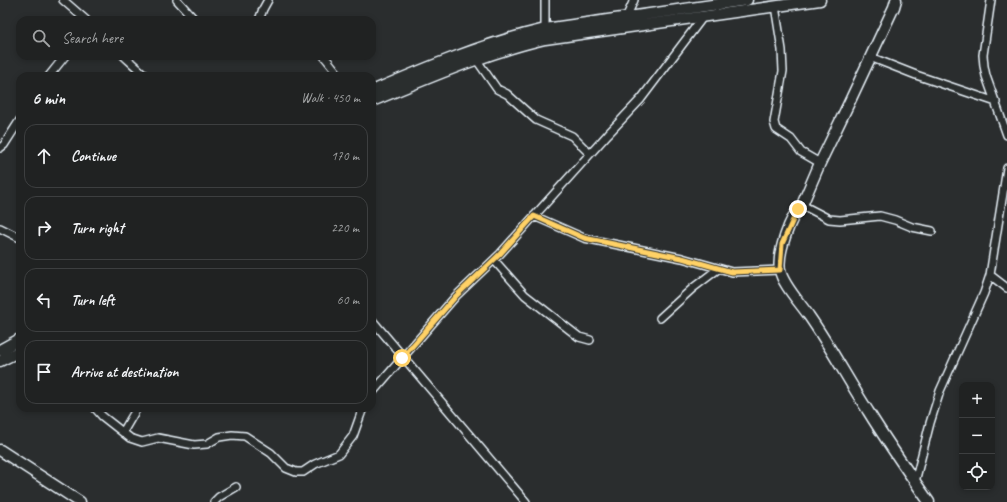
<!DOCTYPE html>
<meta charset="utf-8">
<style>
body{margin:0;font-family:Caveat,sans-serif;background:#282a2a;color:#f1f3f6}
.controls{position:absolute;right:12px;bottom:12px;display:grid;overflow:hidden;border-radius:8px;box-shadow:0 2px 6px #0003}
.controls button{width:36px;height:36px;display:grid;place-items:center;padding:0;border:0;border-bottom:1px solid #3d3f40;background:#202222;color:#f1f3f6;font:20px sans-serif}
.stop{position:absolute;width:12px;height:12px;margin:-9px;border:3px solid #ffd166;border-radius:50%;background:#fff}
.stop.end{background:#ffd166;border-color:#fff;box-shadow:0 1px 4px #0008}
.list{margin:0;padding:0;list-style:none}
h2{display:flex;justify-content:space-between;align-items:center;height:52px;margin:0;padding:0 16px;font-size:17px}
h2 small{font-size:13px;font-weight:400;color:#a2a4a5}
.list li{display:grid;grid-template-columns:26px 1fr auto;gap:12px;align-items:center;box-sizing:border-box;height:64px;margin:0 8px 8px;padding:0 8px;border:1px solid #3d3f40;border-radius:12px}
.list b{display:block;font-size:15px;white-space:nowrap}
.list em{font-size:13px;font-style:normal;color:#a2a4a5}
.icon{flex:none;width:22px;height:22px;fill:none;stroke:currentColor;stroke-width:2;stroke-linecap:round;stroke-linejoin:round}
.map{position:relative;flex:none;width:1007px;height:502px;overflow:hidden}
.search{position:absolute;background:#202222;box-shadow:0 2px 6px #0003;left:16px;top:16px;width:360px;height:44px;display:flex;align-items:center;gap:10px;box-sizing:border-box;padding:0 14px;border-radius:12px;color:#a2a4a5;font-size:15px}
.panel{position:absolute;background:#202222;box-shadow:0 2px 6px #0003;left:16px;top:72px;width:360px;height:340px;border-radius:12px}
.map>svg:first-child{display:block}
.lines{fill:none;stroke-linecap:round;stroke-linejoin:round}
.street-casing{stroke:#e8f1f8;stroke-width:10}
.secondary-casing{stroke:#e8f1f8;stroke-width:13}
.street{stroke:#2a2d2e;stroke-width:7}
.secondary{stroke:#2a2d2e;stroke-width:10}
.route{stroke:#ffd166;stroke-width:5}
</style>
<div class="map">
<svg width="1007" height="502" viewBox="0 0 1007 502">
<rect width="100%" height="100%" fill="#2a2d2e"/>
<filter id="ink" filterUnits="userSpaceOnUse"><feTurbulence type="fractalNoise" baseFrequency=".025" numOctaves="2"/><feDisplacementMap in="SourceGraphic" scale="8" xChannelSelector="R" yChannelSelector="G"/><feConvolveMatrix kernelMatrix="1 2 1 2 8 2 1 2 1" color-interpolation-filters="sRGB"/></filter>
<g filter="url(#ink)">
<g class="lines">
<defs>
<path id="street" d="M63 0 86 20
M177 0 195 20
M991 0 983 55 984 66 986 76 1007 135
M775 6 782 50 783 71 774 122 776 129 791 139 801 152 820 163
M626 18 634 0
M259 20 263 9 268 0
M545 29V0
M124 56 146 76
M324 56 340 76
M870 57 916 75 996 102
M476 59 497 89 507 94 536 120 572 136 590 154
M49 76 65 56
M0 148 4 145 20 120
M802 205 829 219 840 220 880 216 895 220 912 227 932 231
M534 216 584 238 682 258 732 272 780 270
M0 228 20 238
M494 260 525 295 579 337 590 340
M990 275 1007 288
M660 318 693 288 718 269
M372 320 526 502
M372 393 456 296 500 254 608 134 641 99 703 17
M95 408 102 416 130 438 142 442 158 438 194 445 207 444 219 437 232 435 245 436 271 453 286 468 296 472H303L315 464 339 454 353 436 363 408
M123 432 137 408
M915 482 930 423 940 391 984 293 990 275 1007 168
M214 502 219 497 236 487"/>
<path id="secondary" d="M896 0 894 7 849 103 820 163 802 205C790 216 777 254 780 270 782 284 801 304 809 316 830 346 848 380 868 411 887 442 908 472 929 502
M372 91C428 67 485 43 545 29L747 0
M372 101C429 78 485 53 545 39L820 0
M0 350 20 339
M0 361 20 351
M0 450 80 502"/>
</defs>
<use href="#street" class="street-casing"/>
<use href="#secondary" class="secondary-casing"/>
<use href="#street" class="street"/>
<use href="#secondary" class="secondary"/>
</g>
</g>
<g class="lines" filter="url(#ink)">
<path class="route" d="M402 358 456 296 500 254 534 216 584 238 682 258 732 272 780 270 782 244 798 209"/>
</g>
</svg>
<div class="controls">
<button>+</button>
<button>−</button>
<button><svg class="icon" aria-label="locate" viewBox="0 0 24 24"><circle cx="12" cy="12" r="6"/><path d="M12 2v4M12 18v4M2 12h4M18 12h4"/></svg></button>
</div>
<div class="stop" style="left:402px;top:358px"></div>
<div class="stop end" style="left:798px;top:209px"></div>
<div class="search"><svg class="icon" aria-label="search" viewBox="0 0 24 24"><circle cx="10" cy="10" r="6"/><path d="M15 15l6 6"/></svg>Search here</div>
<section class="panel">
<h2>6 min<small>Walk · 450 m</small></h2>
<ul class="list">
<li><svg class="icon" aria-label="ahead" viewBox="0 0 24 24"><path d="M12 20V5M6 11l6-6 6 6"/></svg><div><b>Continue</b></div><em>170 m</em></li>
<li><svg class="icon" aria-label="right" viewBox="0 0 24 24"><path d="M7 20v-9h11M14 6l5 5-5 5"/></svg><div><b>Turn right</b></div><em>220 m</em></li>
<li><svg class="icon" aria-label="left" viewBox="0 0 24 24"><path d="M17 20v-9H6M10 6l-5 5 5 5"/></svg><div><b>Turn left</b></div><em>60 m</em></li>
<li><svg class="icon" aria-label="arrive" viewBox="0 0 24 24"><path d="M6 21V4h12l-3 4 3 4H6"/></svg><div><b>Arrive at destination</b></div></li>
</ul>
</section>
</div>
